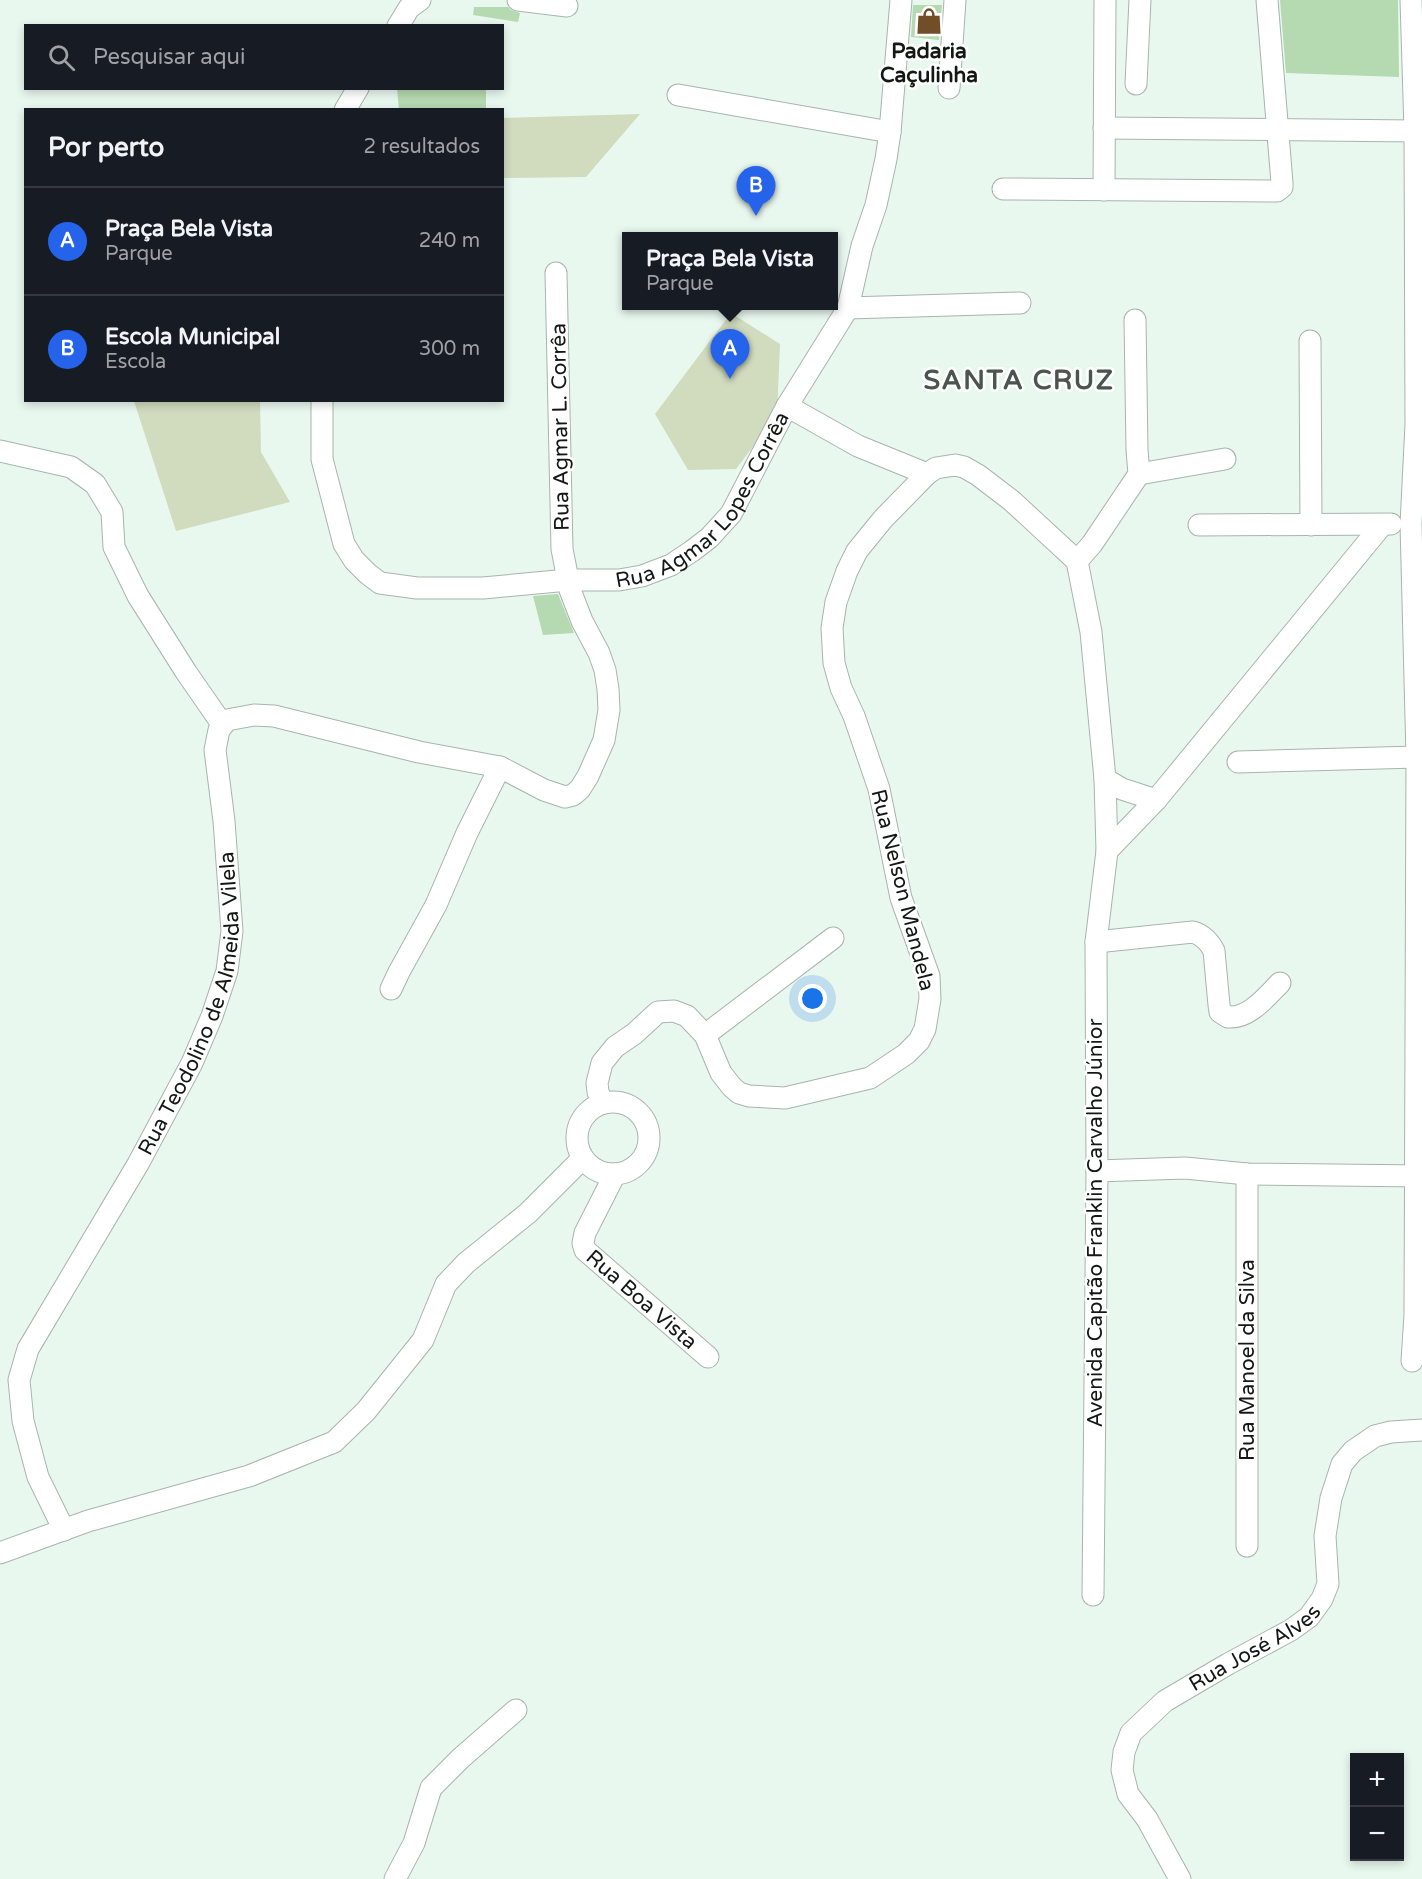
<!DOCTYPE html>
<html lang="pt">
<meta charset="utf-8">
<style>
body{margin:0;font-family:"Varela Round",sans-serif;background:#20242c;color:#f1f3f6}
.controls{position:absolute;right:18px;bottom:18px;display:grid;overflow:hidden;border-radius:0px;box-shadow:0 3px 9px #0003}
.controls button{width:54px;height:54px;display:grid;place-items:center;padding:0;border:0;border-bottom:2px solid #363941;background:#171b24;color:#f1f3f6;font:30px sans-serif}
.you{position:absolute;left:813px;top:999px;width:21px;height:21px;margin:-15px;border:4px solid #fff;border-radius:50%;background:#1a73e8;box-shadow:0 0 0 9px #1a73e833}
.badge{display:grid;place-items:center;width:39px;height:39px;border-radius:50%;background:#2563eb;color:#fff;font-size:20px;font-weight:700}
.pin{position:absolute;translate:-50% -50px;filter:drop-shadow(0 2px 3px #0008)}
.pin::after{content:'';position:absolute;top:32px;width:21px;height:18px;background:inherit;clip-path:polygon(0 0,100% 0,50% 100%)}
.popup{position:absolute;left:622px;top:232px;width:216px;height:78px;box-sizing:border-box;display:grid;place-content:center;border-radius:0px;background:#171b24;filter:drop-shadow(0 2px 4px #0005);font-size:20px;white-space:nowrap;color:#9ea1a6}
.popup b{font-size:22px;color:#f1f3f6}
.popup::after{content:'';position:absolute;left:50%;top:100%;margin-left:-12px;border:12px solid transparent;border-top-color:#171b24}
.list{margin:0;padding:0;list-style:none}
h2{display:flex;justify-content:space-between;align-items:center;height:78px;margin:0;padding:0 24px;font-size:26px}
h2 small{font-size:20px;font-weight:400;color:#9ea1a6}
.list li{display:grid;grid-template-columns:39px 1fr auto;gap:18px;align-items:center;box-sizing:border-box;height:108px;padding:0 24px;border-top:2px solid #363941}
.list b{display:block;font-size:22px;white-space:nowrap}
.list p{margin:0;font-size:20px;white-space:nowrap;color:#9ea1a6}
.list em{font-size:20px;font-style:normal;color:#9ea1a6}
.icon{flex:none;width:33px;height:33px;fill:none;stroke:currentColor;stroke-width:2;stroke-linecap:round;stroke-linejoin:round}
.map{position:relative;flex:none;width:1422px;height:1879px;overflow:hidden}
.search{position:absolute;background:#171b24;box-shadow:0 3px 9px #0003;left:24px;top:24px;width:480px;height:66px;display:flex;align-items:center;gap:15px;box-sizing:border-box;padding:0 21px;border-radius:0px;color:#9ea1a6;font-size:22px}
.panel{position:absolute;background:#171b24;box-shadow:0 3px 9px #0003;left:24px;top:108px;width:480px;height:294px;border-radius:0px}
.map>svg:first-child{display:block}
.green{fill:#d1dbbe}
.building{fill:#b5d9b0}
.lines{fill:none;stroke-linecap:round;stroke-linejoin:round}
.minor-casing{stroke:#a7b5ad;stroke-width:23}
.minor{stroke:#fff;stroke-width:21}
.labels{text-anchor:middle;stroke-width:5;stroke-linejoin:round;paint-order:stroke}
.poi-label{font-size:21px;font-weight:bold;fill:#131815;stroke:#fff}
.street-label{font-size:21px;fill:#131815;stroke:#fff}
.district-label{font-size:27px;font-weight:bold;letter-spacing:1.5px;fill:#49554e;stroke:#fff}
</style>
<div class="map">
<svg width="1422" height="1879" viewBox="0 0 1422 1879">
<rect width="100%" height="100%" fill="#e9f8ef"/>
<path class="green" d="M640 114 586 177 503 178V118Z
M731 313 780 344 777 415 736 469 688 470 655 414Z
M134 401H260L261 452 290 502 176 531Z"/>
<path class="building" d="M1280 0H1398L1399 77 1286 73Z
M913 5H942L939 40 911 37Z
M474 7H508L511 10 520 13 518 22 473 15Z
M397 88H486V110H399Z
M558 594 574 633 543 635 533 596Z"/>
<g class="lines">
<defs>
<g id="minor">
<path d="M518 0 567 6"/>
<path d="M1411 0 1415 131 1416 424 1411 524 1417 757 1415 1315 1412 1361"/>
<path d="M398 26 409 8 420 0"/>
<path d="M1136 84 1140 0"/>
<path d="M949 88 955 0"/>
<path d="M678 95 890 132"/>
<path d="M345 110 358 88"/>
<path d="M1104 128 1415 131"/>
<path d="M1003 189 1277 191 1282 187V183L1267 0"/>
<path d="M1104 190 1105 0"/>
<path d="M848 308 1020 303"/>
<path d="M1310 341 1311 525"/>
<path id="s1" d="M322 400V459L344 544 354 560 368 574 380 583 417 588H483L568 580H619L642 576 671 565 692 551 709 538 731 514 787 406 848 308 862 246 876 205 886 159 890 132 901 0"/>
<path d="M787 406 858 446 927 474"/>
<path d="M0 451 71 467 95 484 112 512 114 547 138 596 186 672 222 724"/>
<path d="M1139 474 1225 459"/>
<path d="M1199 525 1391 524"/>
<path d="M1077 561 1092 544 1139 474 1137 450 1135 320"/>
<path d="M1238 762 1417 757"/>
<path d="M1105 779 1122 789 1156 800"/>
<path d="M1107 851 1156 800 1382 525"/>
<path d="M1096 942 1193 932C1203 935 1209 941 1214 951L1219 1005 1220 1012 1228 1017C1249 1019 1267 996 1280 983"/>
<path d="M391 989 399 972 436 905 467 833 500 767"/>
<path d="M705 1035 833 938"/>
<circle cx="613" cy="1138" r="36"/>
<path d="M603 1103 598 1092 597 1083 602 1063 615 1047 634 1034 658 1012 674 1011 687 1016 705 1035 721 1073 732 1087 739 1093 749 1096 785 1098 870 1078 906 1054 919 1041 925 1029 930 999 929 976 901 898 879 789 854 716 841 688 834 663 832 628 836 602 847 571 857 551 883 519 927 474 936 468 955 465 964 467 978 475 1012 501 1077 561 1091 632 1105 779 1107 851 1096 942 1097 1171 1093 1595"/>
<path d="M1097 1171 1185 1168 1247 1174 1422 1176"/>
<path id="s2" d="M615 1174 585 1233 583 1243 585 1250 708 1357"/>
<path d="M1247 1174V1546"/>
<path id="s3" d="M64 1530 38 1477 23 1421 19 1380 28 1349 138 1164 192 1063 212 1016 227 971 232 931 224 821 215 750 219 730 227 720 254 715 274 716 419 752 500 767 544 790 565 797 573 795 580 789 588 776 604 740 609 710 608 689 605 670 599 653 582 621 570 590 562 549 556 273"/>
<path d="M0 1553 88 1521 249 1476 334 1442 366 1411 423 1340 446 1284 466 1263 528 1213 583 1158"/>
<path d="M395 1879 414 1843 431 1788 461 1758 516 1710"/>
<path id="s4" d="M1180 1879 1147 1819 1128 1794 1122 1770 1124 1752 1131 1733 1165 1701 1228 1664 1291 1630 1309 1617 1322 1599 1328 1584 1325 1536 1331 1498 1342 1464 1353 1451 1375 1436 1391 1432 1422 1430"/>
</g>
</defs>
<use href="#minor" class="minor-casing"/>
<use href="#minor" class="minor"/>
</g>
<defs>
<symbol id="shop-bare" viewBox="-9 -9 18 18"><path d="M-5-2.5h2.3a2.7 3.5 0 0 1 5.4 0H5L5.5 6h-11ZM-1.5-2.5h3a1.5 2.3 0 0 0-3 0Z" fill="#714e27" stroke="#fff" stroke-width="2.5" paint-order="stroke"/></symbol>
</defs>
<g fill-rule="evenodd">
<use href="#shop-bare" x="910" y="2" width="38" height="38"/>
</g>
<g class="labels">
<g class="poi-label">
<text x="929" y="58">Padaria<tspan x="929" dy="24">Caçulinha</tspan></text>
</g>
<g class="street-label">
<text transform="translate(560 427) rotate(-91)" y="7">Rua Agmar L. Corrêa</text>
<text dy="7" stroke="none"><textPath href="#s1" startOffset="562">Rua Agmar Lopes Corrêa</textPath></text>
<text transform="translate(903 890) rotate(76)" y="7">Rua Nelson Mandela</text>
<text dy="7" stroke="none"><textPath href="#s3" startOffset="578">Rua Teodolino de Almeida Vilela</textPath></text>
<text transform="translate(1095 1223) rotate(-90)" y="7">Avenida Capitão Franklin Carvalho Júnior</text>
<text dy="7" stroke="none"><textPath href="#s2" startOffset="159">Rua Boa Vista</textPath></text>
<text transform="translate(1247 1360) rotate(-90)" y="7">Rua Manoel da Silva</text>
<text dy="7" stroke="none"><textPath href="#s4" startOffset="314">Rua José Alves</textPath></text>
</g>
<g class="district-label">
<text x="1019" y="389">SANTA CRUZ</text>
</g>
</g>
</svg>
<div class="controls">
<button>+</button>
<button>−</button>
</div>
<div class="you"></div>
<div class="pin badge" style="left:730px;top:379px">A</div>
<div class="popup"><b>Praça Bela Vista</b>Parque</div>
<div class="pin badge" style="left:756px;top:216px">B</div>
<div class="search"><svg class="icon" aria-label="search" viewBox="0 0 24 24"><circle cx="10" cy="10" r="6"/><path d="M15 15l6 6"/></svg>Pesquisar aqui</div>
<section class="panel">
<h2>Por perto<small>2 resultados</small></h2>
<ul class="list">
<li><span class="badge">A</span><div><b>Praça Bela Vista</b><p>Parque</p></div><em>240 m</em></li>
<li><span class="badge">B</span><div><b>Escola Municipal</b><p>Escola</p></div><em>300 m</em></li>
</ul>
</section>
</div>
